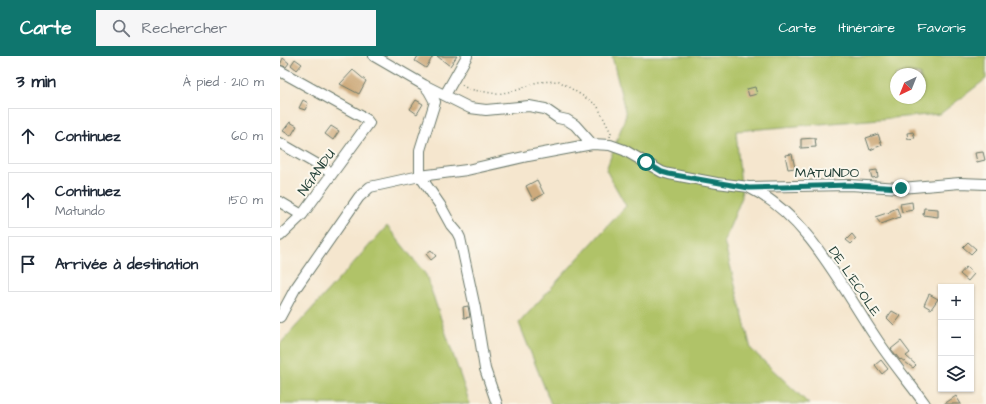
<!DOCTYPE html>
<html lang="fr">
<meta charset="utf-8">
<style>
body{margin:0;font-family:"Architects Daughter",sans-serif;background:#f6f6f7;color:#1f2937}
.controls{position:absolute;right:12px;bottom:12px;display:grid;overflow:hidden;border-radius:0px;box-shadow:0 1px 3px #0004}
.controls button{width:36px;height:36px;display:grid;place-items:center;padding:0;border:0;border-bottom:1px solid #e0e1e3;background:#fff;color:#1f2937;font:20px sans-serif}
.compass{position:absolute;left:610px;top:12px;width:36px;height:36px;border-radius:50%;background:#fff;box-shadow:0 1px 3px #0004;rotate:223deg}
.stop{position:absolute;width:12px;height:12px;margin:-9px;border:3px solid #0f766e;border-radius:50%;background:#fff}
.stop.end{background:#0f766e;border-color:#fff;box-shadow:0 1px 4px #0008}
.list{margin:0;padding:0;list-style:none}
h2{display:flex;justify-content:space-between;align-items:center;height:52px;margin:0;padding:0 16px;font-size:17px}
h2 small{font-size:13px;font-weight:400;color:#747a83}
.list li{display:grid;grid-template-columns:26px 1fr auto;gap:12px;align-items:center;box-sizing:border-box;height:56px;margin:0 8px 8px;padding:0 8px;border:1px solid #e0e1e3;border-radius:0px}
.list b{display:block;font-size:15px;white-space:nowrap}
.list p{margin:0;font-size:13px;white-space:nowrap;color:#747a83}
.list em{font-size:13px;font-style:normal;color:#747a83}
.icon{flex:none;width:22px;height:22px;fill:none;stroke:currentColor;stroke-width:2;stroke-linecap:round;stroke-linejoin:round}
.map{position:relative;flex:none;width:706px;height:348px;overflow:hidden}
header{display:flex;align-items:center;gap:24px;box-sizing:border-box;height:56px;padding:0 20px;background:#0f766e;color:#fff}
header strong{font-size:19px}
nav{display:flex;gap:22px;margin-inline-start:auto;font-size:14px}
.search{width:280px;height:36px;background:#f6f6f7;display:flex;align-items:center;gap:10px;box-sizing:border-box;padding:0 14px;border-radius:0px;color:#747a83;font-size:15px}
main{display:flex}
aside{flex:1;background:#fff}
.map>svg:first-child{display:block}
.green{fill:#b0c367;stroke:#68804e;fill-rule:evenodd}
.building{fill:#cdaa7b}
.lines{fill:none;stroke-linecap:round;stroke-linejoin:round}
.minor-casing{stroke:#6a786a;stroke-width:12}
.path{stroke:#6a786a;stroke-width:1.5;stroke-dasharray:1 3;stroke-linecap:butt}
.minor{stroke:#fff;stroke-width:10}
.route{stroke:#0f766e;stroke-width:5}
.labels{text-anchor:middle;stroke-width:4;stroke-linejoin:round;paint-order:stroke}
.street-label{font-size:14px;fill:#1f3d34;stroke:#fbf7ec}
</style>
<header>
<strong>Carte</strong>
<div class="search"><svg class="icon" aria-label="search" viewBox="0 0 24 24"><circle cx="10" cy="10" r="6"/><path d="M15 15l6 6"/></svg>Rechercher</div>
<nav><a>Carte</a><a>Itinéraire</a><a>Favoris</a></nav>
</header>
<main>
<aside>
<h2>3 min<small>À pied · 210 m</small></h2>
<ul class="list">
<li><svg class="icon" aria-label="ahead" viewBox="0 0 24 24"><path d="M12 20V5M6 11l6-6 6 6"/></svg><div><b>Continuez</b></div><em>60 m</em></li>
<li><svg class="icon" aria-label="ahead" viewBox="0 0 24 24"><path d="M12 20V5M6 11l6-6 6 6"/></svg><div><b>Continuez</b><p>Matundo</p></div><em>150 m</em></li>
<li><svg class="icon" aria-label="arrive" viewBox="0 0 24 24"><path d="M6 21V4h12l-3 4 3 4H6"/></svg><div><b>Arrivée à destination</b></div></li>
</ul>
</aside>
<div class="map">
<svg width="706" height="348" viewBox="0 0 706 348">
<rect width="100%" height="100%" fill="#fbf7ec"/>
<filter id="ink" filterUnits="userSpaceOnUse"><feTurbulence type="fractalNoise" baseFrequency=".025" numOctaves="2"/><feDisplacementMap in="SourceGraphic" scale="8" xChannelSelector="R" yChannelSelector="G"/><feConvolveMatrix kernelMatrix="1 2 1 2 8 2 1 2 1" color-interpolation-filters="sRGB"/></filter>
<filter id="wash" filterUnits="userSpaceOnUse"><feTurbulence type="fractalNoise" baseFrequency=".012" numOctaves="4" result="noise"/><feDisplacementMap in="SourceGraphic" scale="16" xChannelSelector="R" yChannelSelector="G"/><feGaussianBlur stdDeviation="0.9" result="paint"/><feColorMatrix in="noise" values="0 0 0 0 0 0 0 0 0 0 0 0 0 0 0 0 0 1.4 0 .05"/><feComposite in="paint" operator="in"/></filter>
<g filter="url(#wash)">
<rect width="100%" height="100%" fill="#f5e6ce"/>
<path class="green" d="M332 0H706V23L660 58 456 75 462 141 444 185 471 293 529 348H271L239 267 346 150 326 114 346 59ZM616 18H640V42H616Z
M107 170 146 219 190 348H0V288Z"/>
<g id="blocks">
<path class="building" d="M138 0H153L146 12 135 5Z
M157 0H177L170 10Z
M3 2 9 7 6 11 0 9Z
M15 3 22 8 17 14 11 9Z
M73 14 86 25 79 38 60 28Z
M475 31 477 38 469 40 467 33Z
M23 44 28 47 25 54 19 52Z
M136 44 143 48 137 58 130 53Z
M10 66 17 70 11 80 3 75Z
M51 70 59 75 53 84 45 78Z
M633 76 635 82 628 83 627 77Z
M598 78 602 89 590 94 586 82Z
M535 82 536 91 521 92V83Z
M703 96 705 104 697 106 695 97Z
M512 98 515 112 508 113 505 99Z
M597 114 598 121 592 122 590 115Z
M257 124 264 138 253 144 246 130Z
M632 146 633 154 622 156 620 148Z
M617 152 620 161 601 168 595 161 610 156V155Z
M644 152 658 153V161L643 159Z
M572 178 576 183 571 188 566 184Z
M688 186 696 193 691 198 683 191Z
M151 194 156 200 151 204 146 198Z
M686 211 694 218 688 225 680 218Z
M649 238 658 243 651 253 644 249Z
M188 250 190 261 184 262 183 251Z
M612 255 621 260 614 269 607 262Z
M621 285 630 297 626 300 636 309 633 312 621 303 620 304 611 293Z
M601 304 608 313 602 318 595 309Z
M676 340 681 348H664Z"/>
</g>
</g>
<g filter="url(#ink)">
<use href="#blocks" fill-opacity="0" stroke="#6a786a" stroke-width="1"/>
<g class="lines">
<defs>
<path id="minor" d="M94 0 144 29 190 52 206 54 249 50 265 53 278 62 287 64 295 69 312 88
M0 15 86 63 89 67 22 159 0 180
M144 29 149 35 155 46 140 94V120L160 149 171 169 177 176 180 182 195 252 205 313 217 348
M165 39 187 0
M0 87 52 117
M470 132C528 160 562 232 596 282 611 305 629 326 645 348
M0 146 22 159
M0 261 15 233 79 141 90 131 140 120 187 114 248 100 312 88 330 89 344 94 382 116 389 118 437 127 469 131 569 129 621 132 680 127 706 128"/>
</defs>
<use href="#minor" class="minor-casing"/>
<path class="path" d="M182 29 188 33 217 38 238 34 257 26 279 25 317 49 331 77 330 81"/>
<use href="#minor" class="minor"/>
</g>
</g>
<g class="lines" filter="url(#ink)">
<path class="route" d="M366 106 382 116 389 118 469 132 569 129 621 132"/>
</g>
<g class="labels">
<g class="street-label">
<text transform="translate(36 116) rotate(-54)" y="5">NGANDU</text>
<text x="547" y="121">MATUNDO</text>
<text transform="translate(575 225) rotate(56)" y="5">DE L'ECOLE</text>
</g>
</g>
</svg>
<div class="controls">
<button>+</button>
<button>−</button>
<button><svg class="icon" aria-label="layers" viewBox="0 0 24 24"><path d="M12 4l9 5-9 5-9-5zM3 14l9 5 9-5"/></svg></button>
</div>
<svg class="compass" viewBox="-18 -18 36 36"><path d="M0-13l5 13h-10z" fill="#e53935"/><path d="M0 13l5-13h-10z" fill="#747a83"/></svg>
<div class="stop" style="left:366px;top:106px"></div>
<div class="stop end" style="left:621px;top:132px"></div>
</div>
</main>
